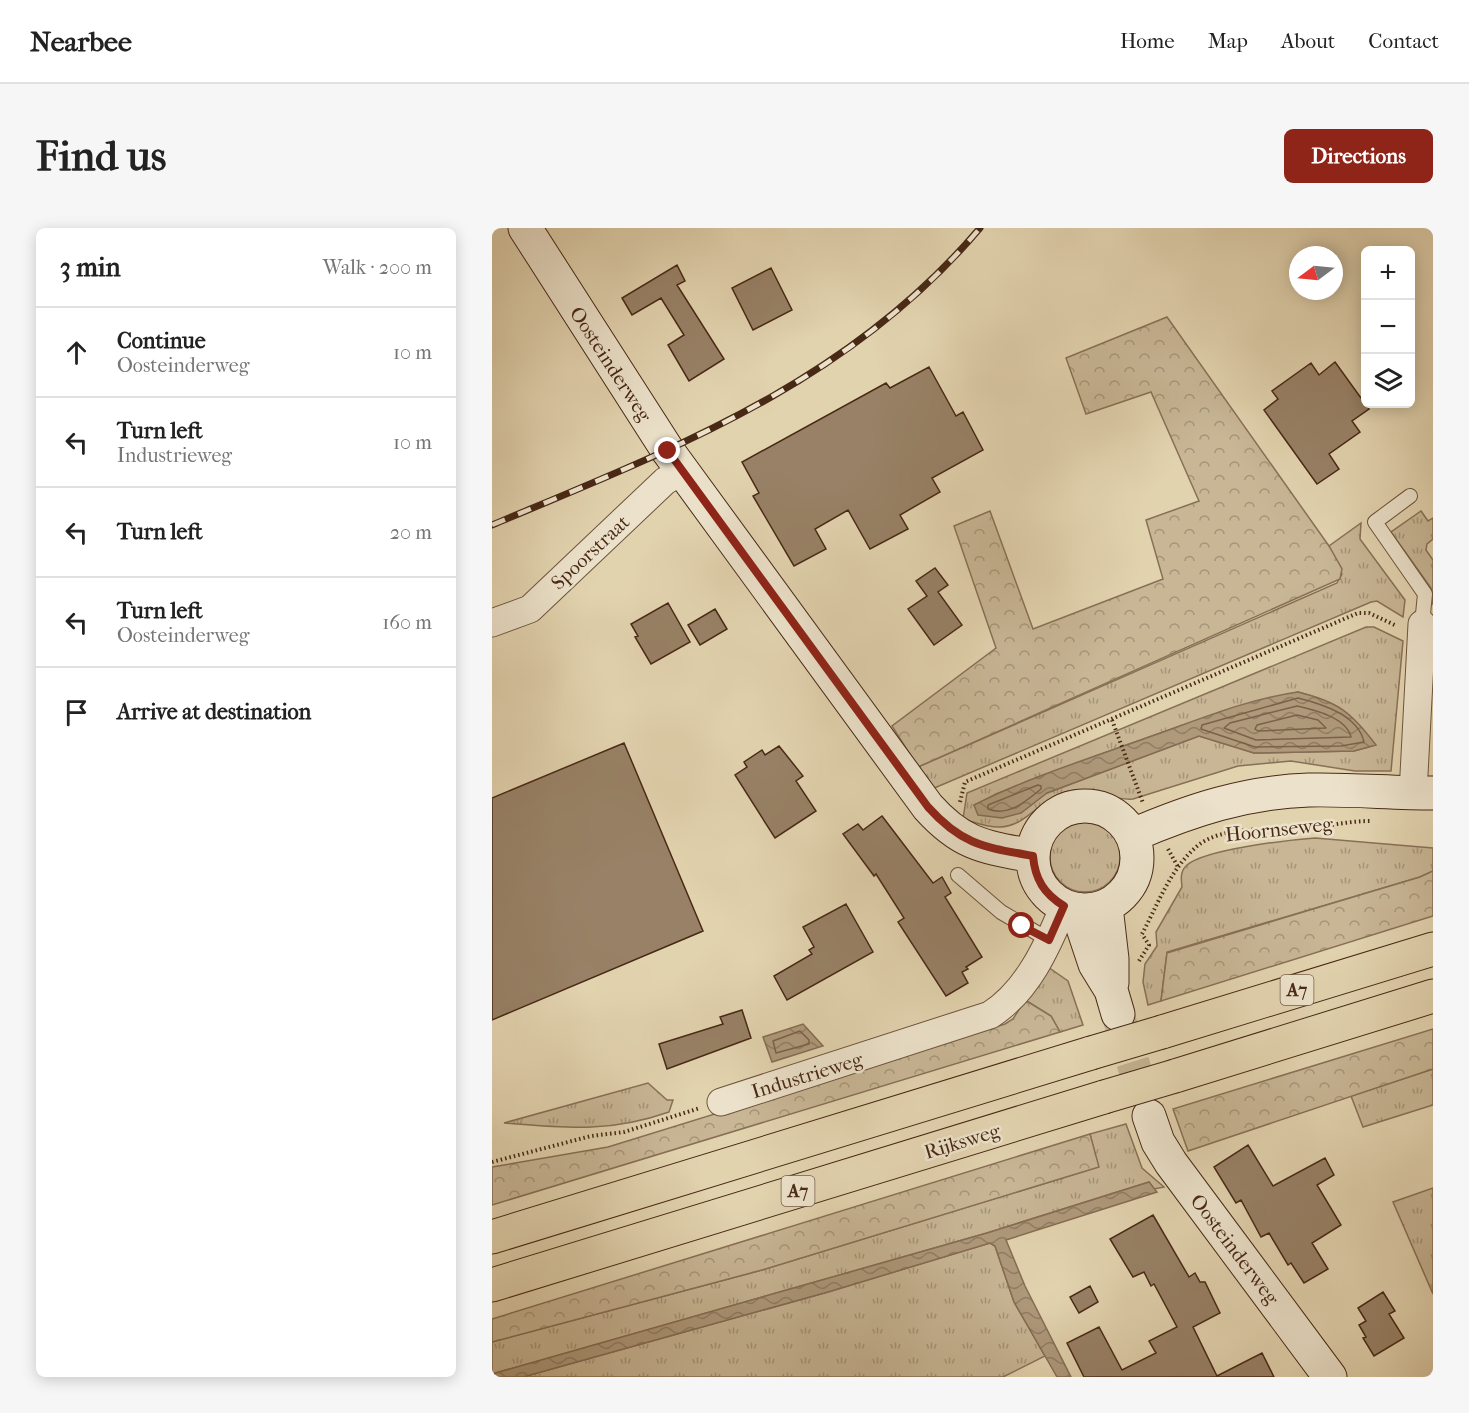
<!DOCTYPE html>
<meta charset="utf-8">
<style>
body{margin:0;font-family:"IM FELL French Canon",serif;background:#f6f6f6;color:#222}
.controls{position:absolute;right:18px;top:18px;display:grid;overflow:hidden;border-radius:9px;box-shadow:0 3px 15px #0003}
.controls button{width:54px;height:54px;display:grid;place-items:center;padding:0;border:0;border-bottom:2px solid #e0e0e0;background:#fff;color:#222;font:30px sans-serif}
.compass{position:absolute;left:797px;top:18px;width:54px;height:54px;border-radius:50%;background:#fff;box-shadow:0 3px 15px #0003;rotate:254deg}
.stop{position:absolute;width:18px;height:18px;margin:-14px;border:4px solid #8f2418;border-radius:50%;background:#fff}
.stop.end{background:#8f2418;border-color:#fff;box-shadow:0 2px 6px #0008}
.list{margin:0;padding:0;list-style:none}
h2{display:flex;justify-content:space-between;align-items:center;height:78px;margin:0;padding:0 24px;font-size:26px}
h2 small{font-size:20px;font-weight:400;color:#767676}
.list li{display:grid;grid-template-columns:39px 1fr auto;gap:18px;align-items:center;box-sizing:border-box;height:90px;padding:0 24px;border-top:2px solid #e0e0e0}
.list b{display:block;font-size:22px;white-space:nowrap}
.list p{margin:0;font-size:20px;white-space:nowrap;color:#767676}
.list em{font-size:20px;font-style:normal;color:#767676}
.icon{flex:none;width:33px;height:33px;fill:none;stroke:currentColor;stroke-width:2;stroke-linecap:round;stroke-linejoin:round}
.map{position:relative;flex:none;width:941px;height:1149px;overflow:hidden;border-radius:9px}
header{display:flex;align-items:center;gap:36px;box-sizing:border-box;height:84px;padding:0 30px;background:#fff;border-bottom:2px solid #e0e0e0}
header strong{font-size:28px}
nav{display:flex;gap:33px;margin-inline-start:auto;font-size:21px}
.intro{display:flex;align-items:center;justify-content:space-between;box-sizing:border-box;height:144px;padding:0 36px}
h1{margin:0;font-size:42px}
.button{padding:15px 27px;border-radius:9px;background:#8f2418;color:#fff;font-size:21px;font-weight:700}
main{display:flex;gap:36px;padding:0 36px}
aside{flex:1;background:#fff;border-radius:9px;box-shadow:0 3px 15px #0003}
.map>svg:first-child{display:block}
.grass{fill:url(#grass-tufts);stroke:#887056;stroke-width:1.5;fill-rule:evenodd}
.forest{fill:url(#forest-crowns);stroke:#887056;stroke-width:1.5}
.water{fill:url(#water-waves);stroke:#856c53;stroke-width:1.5}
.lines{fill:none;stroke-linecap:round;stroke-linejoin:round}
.shore{stroke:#7b6148;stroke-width:1.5}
.building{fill:#988166;stroke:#482916;stroke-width:1.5}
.secondary-tunnel{stroke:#c3b190;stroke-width:33;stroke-dasharray:33 16;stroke-linecap:butt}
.lane-casing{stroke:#6e543c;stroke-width:16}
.street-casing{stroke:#6e543c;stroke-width:29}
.secondary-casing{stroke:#482916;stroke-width:35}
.highway-casing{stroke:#482916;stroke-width:35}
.path{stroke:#482916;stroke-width:4;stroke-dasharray:1.5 3;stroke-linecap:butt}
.lane{stroke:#ece2cb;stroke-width:14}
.street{stroke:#ece2cb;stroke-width:27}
.secondary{stroke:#ece2cb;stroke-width:33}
.highway{stroke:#e2d3af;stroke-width:33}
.rail-casing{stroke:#482916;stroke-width:7}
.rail{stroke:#ece2cb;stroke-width:4.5;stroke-dasharray:14;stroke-linecap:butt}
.highway-bridge-casing{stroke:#482916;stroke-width:35;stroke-linecap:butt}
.highway-bridge{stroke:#e2d3af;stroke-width:33}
.route{stroke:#8f2418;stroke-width:8}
.labels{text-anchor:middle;stroke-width:5;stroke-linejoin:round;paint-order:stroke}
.shield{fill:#ece2cb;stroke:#79604c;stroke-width:1.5}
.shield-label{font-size:18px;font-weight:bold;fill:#482916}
.street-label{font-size:20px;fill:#482916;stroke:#ece2cb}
</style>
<header>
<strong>Nearbee</strong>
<nav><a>Home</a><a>Map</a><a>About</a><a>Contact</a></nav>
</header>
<div class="intro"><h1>Find us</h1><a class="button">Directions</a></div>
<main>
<aside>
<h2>3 min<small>Walk · 200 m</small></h2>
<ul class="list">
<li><svg class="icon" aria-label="ahead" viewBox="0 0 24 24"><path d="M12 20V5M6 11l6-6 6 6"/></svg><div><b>Continue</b><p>Oosteinderweg</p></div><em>10 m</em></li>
<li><svg class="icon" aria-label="left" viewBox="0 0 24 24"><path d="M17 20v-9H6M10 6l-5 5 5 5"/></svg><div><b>Turn left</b><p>Industrieweg</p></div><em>10 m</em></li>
<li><svg class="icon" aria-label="left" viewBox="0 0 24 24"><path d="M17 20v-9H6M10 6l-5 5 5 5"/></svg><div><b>Turn left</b></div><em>20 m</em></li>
<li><svg class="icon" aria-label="left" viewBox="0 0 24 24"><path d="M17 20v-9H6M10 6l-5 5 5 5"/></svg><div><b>Turn left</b><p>Oosteinderweg</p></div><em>160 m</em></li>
<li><svg class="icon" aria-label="arrive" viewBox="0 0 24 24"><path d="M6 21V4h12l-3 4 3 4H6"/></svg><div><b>Arrive at destination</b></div></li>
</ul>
</aside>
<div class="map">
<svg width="941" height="1149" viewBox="0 0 941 1149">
<defs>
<pattern id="grass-tufts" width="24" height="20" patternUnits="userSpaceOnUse" patternTransform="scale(1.5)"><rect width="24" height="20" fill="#c8b695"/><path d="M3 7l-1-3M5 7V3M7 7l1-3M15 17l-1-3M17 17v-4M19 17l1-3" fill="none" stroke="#a49479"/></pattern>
<pattern id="forest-crowns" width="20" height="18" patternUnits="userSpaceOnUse" patternTransform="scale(1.5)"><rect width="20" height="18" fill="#c8b695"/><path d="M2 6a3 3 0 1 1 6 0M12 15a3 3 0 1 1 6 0" fill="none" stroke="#a49479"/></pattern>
<pattern id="water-waves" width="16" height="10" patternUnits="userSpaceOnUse" patternTransform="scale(1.5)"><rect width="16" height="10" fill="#ae997b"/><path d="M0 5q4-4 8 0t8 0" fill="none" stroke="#907d64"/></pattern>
</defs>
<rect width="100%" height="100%" fill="#e2d3af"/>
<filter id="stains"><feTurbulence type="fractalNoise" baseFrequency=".00333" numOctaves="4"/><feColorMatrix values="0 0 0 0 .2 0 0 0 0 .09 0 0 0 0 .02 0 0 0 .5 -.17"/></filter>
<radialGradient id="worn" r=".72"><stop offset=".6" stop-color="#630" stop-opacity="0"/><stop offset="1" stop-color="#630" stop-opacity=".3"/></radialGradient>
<path class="grass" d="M929 283 936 293 941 290V311L935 316 934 322 941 332V377L939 360 899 304Z
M869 295 868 311 913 372 911 389 885 373 879 374 440 561 426 539 845 355 850 346 837 318Z
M874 399H882L911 413 899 543H863L799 533 746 538 641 571C619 573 600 558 577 563 550 568 536 598 508 599 497 600 482 594 471 591L475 565ZM806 464C846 474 859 484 883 517L862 523 762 525 707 508 555 565 483 578 504 566 612 525 734 482Z
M558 629a35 35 0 1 1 70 0a35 35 0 1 1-70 0Z
M823 610 941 620V643L928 649 675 724 669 773 656 777 651 754 653 736 665 718 664 704 690 659C689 651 688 643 695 637 714 621 797 612 823 610Z
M556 739 576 753 591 797 568 804 559 788 533 772Z
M941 841V877L871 899 859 868Z
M156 855 175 872H181L177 884C117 905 74 900 12 895Z
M634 896 650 940 672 959 662 961 657 954 495 1005 0 1146V1114L270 1042 606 939 598 906Z
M941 960V1066L901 974Z
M498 1015 503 1018 522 1074 553 1128 511 1149H31L336 1064Z"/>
<path class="forest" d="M675 89 837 318 850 341 848 351 426 539 400 498 504 420 462 298 498 283 541 401 671 351 654 292 707 273 659 164 594 186 574 130Z
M941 643V688L669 773 675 725 928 649Z
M533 772 559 788 568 804 0 977V939L116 919 513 796 521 791Z
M941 801V841L696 923 681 881Z
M598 906 607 939 270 1042 0 1114V1091Z"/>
<path class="water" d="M806 464C846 474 859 484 884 517L862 523 762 525 707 508 555 565 529 585 510 590 486 587 482 577C537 549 599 530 657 509 706 492 755 471 806 464Z
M311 796 331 818 280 834 271 809Z
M657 954 665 964 514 1012 533 1058 579 1149H565L561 1142 522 1074 503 1018 498 1015 336 1064 31 1149H0V1146L495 1005Z"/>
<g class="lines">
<path class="shore" d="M806 470C830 476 866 487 872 514L849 518 763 519 709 501 710 497Z
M805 478C822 482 854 489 859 509L764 512 732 500 738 495Z
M805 487 826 492 834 500 766 503 763 501 765 497Z
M546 557 549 558V561C533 574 516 589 496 581V577Z
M308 803 317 812V816L284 825 281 813Z"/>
</g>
<path class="building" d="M185 37 193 53 185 57 232 131 197 153 176 117 192 107 169 70 140 87 130 70Z
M279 40 300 82 261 102 240 60Z
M843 134 877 181 860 193 868 204 837 226 847 241 825 256 772 182 786 171 780 163 819 135 827 147Z
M437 139 464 188 471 184 491 222 440 250 448 264 408 287 416 301 378 321 356 282 323 301 334 321 302 338 261 268 267 265 250 234 394 155 398 160Z
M443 340 456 357 446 364 470 397 442 417 416 381 435 368 424 353Z
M176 375 198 414 159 436 143 409 146 408 139 396Z
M223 381 235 401 208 417 196 397Z
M132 515 211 703 0 792V570Z
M287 518 311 548 304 553 324 583 283 610 243 547 255 539 252 534 270 522 273 527Z
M390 588 441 655 450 649 459 665 453 669 490 729 474 739 476 741 470 744 476 755 454 768 406 694 412 690 384 646 382 648 351 606 366 596 371 602Z
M354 676 381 724 295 772 282 748 320 726 317 722 322 719 311 699Z
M250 782 259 810 175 841 167 816 231 796 228 789Z
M756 917 781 958 833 930 842 947 825 957 849 997 820 1015 836 1041 812 1055 799 1035 796 1037 777 1005 769 1009 749 972 744 975 722 939Z
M661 987 697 1049 703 1045 708 1054H713L728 1085 701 1099 725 1148 770 1125 782 1149H592L575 1115 607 1099 630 1142 664 1125 657 1113 685 1099 662 1056 659 1058 652 1044 641 1049 618 1011Z
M598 1058 606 1074 587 1085 578 1069Z
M891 1064 903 1083 897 1086 912 1110 882 1128 871 1110 874 1109 867 1097 874 1093 866 1080Z"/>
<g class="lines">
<path class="secondary-tunnel" d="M626 787 657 886"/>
<defs>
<path id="lane" d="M918 268 883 294 933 366 930 396
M466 647 509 684 557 712"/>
<path id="street" d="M0 395 38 381 173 253 190 243
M921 565 930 396
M229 874 498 787C536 763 556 717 572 678"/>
<path id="secondary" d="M33 0 176 223 436 579C470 617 492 619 541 628
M541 630a52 52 0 1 1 104 0a52 52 0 1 1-104 0Z
M641 607C699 582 754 564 817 562 858 561 900 565 941 565
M614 679 620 731V755
M585 682 603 736 619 762 626 786
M657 888 666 914 679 935 838 1149"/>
<path id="highway" d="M670 804 941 721
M683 848 941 768
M0 1009 599 825
M0 1057 612 869"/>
</defs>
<use href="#lane" class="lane-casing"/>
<use href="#street" class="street-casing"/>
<use href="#secondary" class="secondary-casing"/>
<use href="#highway" class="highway-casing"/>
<path class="path" d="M620 492 651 575
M468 574 473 554 866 385H877L905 398
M676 621 686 639
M650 706C665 678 678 642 703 620 729 595 788 603 823 599 842 597 859 593 878 593
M647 733 657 717 650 706
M0 934 99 908 132 904 208 880"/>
<use href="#lane" class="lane"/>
<use href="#street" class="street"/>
<use href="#secondary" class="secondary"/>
<use href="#highway" class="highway"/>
<defs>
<path id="rail" d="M0 297C181 221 357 155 488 0"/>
</defs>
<use href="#rail" class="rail-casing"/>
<use href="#rail" class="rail"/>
<defs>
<path id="highway-bridge" d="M599 825 670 804
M612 869 683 848"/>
</defs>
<use href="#highway-bridge" class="highway-bridge-casing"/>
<use href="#highway-bridge" class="highway-bridge"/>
</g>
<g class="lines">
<path class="route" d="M176 223 436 579C470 617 492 619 541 628 543 651 552 666 572 678L557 712 530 698"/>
</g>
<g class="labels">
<g class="shield">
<rect x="788.5" y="747" width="33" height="30" rx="4.5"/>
<rect x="289.5" y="948" width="33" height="30" rx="4.5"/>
</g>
<g class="shield-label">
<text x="805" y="768">A7</text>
<text x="306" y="969">A7</text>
</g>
<g class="street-label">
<text transform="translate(119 136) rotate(57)" y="7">Oosteinderweg</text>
<text transform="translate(98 324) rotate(-43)" y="7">Spoorstraat</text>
<text transform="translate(787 601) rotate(-6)" y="7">Hoornseweg</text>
<text transform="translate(315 847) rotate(-17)" y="7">Industrieweg</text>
<text transform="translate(470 913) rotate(-17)" y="7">Rijksweg</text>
<text transform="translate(743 1021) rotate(53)" y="7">Oosteinderweg</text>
</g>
</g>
<rect width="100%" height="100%" filter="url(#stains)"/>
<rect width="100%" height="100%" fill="url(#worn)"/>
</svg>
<div class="controls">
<button>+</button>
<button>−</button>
<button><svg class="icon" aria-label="layers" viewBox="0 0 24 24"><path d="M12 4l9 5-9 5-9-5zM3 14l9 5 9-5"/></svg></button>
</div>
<svg class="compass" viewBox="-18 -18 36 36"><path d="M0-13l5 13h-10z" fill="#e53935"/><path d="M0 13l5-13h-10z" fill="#767676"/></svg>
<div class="stop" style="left:530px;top:698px"></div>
<div class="stop end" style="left:176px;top:223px"></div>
</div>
</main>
